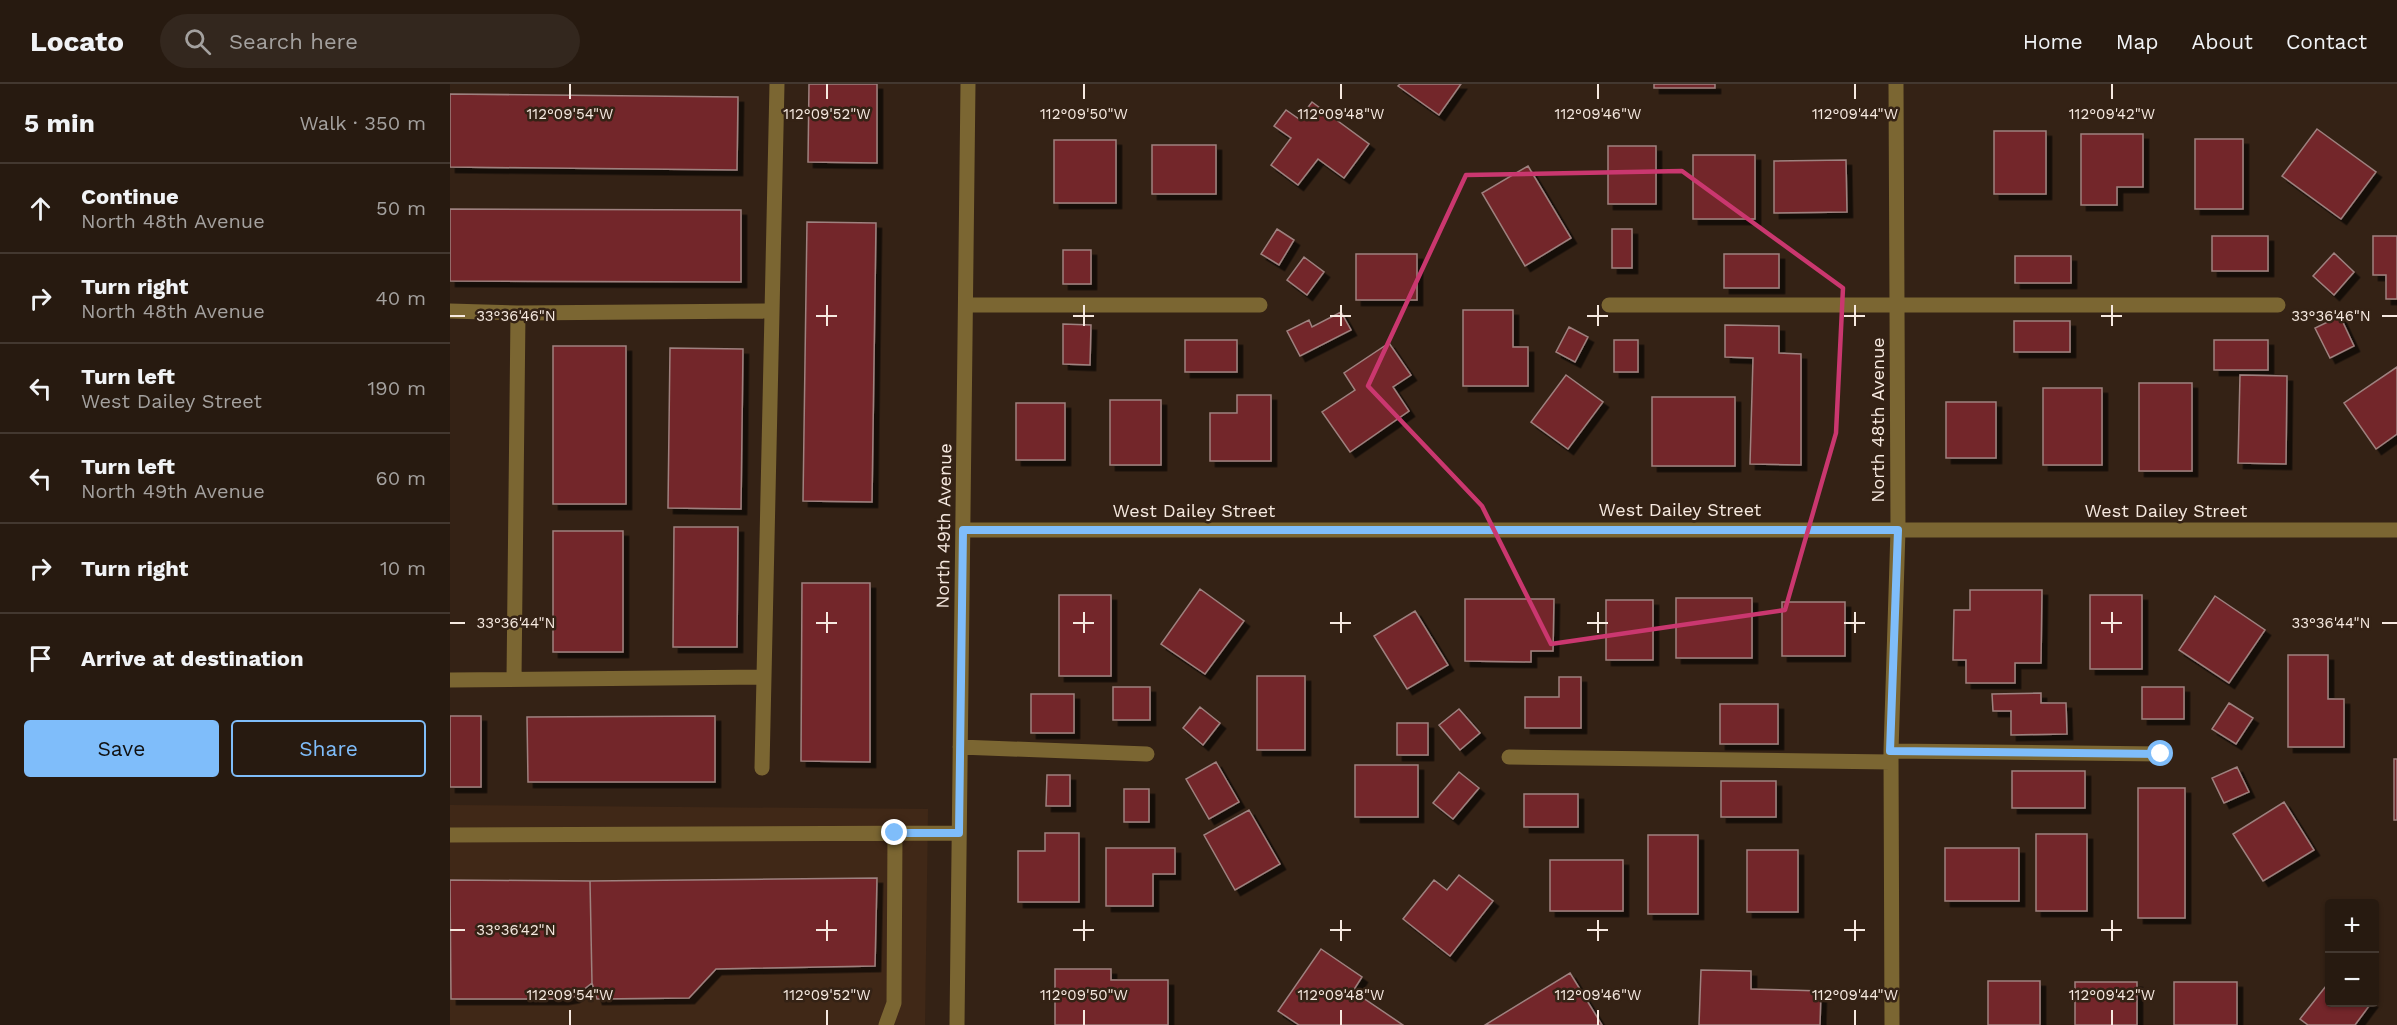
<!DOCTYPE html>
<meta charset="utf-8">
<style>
body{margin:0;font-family:"Work Sans",sans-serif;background:#33271e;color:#f1f3f6}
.controls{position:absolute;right:18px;bottom:18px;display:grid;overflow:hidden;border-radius:6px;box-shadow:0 2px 4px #0004}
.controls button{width:54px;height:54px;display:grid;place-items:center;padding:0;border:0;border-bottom:2px solid #433830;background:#271a10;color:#f1f3f6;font:30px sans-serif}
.stop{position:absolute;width:18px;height:18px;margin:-14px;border:4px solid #7fbdfa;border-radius:50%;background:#fff}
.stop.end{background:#7fbdfa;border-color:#fff;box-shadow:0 2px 6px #0008}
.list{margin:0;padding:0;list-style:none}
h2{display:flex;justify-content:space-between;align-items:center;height:78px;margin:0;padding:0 24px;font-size:26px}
h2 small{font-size:20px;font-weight:400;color:#a4a19f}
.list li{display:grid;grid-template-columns:39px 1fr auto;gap:18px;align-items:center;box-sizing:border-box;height:90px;padding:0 24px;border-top:2px solid #433830}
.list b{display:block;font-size:22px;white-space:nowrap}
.list p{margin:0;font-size:20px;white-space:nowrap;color:#a4a19f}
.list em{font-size:20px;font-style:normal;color:#a4a19f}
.actions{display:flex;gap:12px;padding:18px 24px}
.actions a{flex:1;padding:14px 0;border:2px solid #7fbdfa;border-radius:6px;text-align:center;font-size:21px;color:#7fbdfa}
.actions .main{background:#7fbdfa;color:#111}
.icon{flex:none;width:33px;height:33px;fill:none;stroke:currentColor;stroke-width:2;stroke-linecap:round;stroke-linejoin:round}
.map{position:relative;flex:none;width:1947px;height:941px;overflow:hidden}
header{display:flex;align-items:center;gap:36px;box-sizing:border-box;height:84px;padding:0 30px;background:#271a10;border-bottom:2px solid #433830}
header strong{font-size:28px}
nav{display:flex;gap:33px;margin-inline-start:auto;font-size:21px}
.search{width:420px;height:54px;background:#33271e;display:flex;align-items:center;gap:15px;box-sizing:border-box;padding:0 21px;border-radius:33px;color:#a4a19f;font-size:22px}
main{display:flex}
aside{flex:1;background:#271a10}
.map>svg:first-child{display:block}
.built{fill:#402817}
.building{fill:#732729;stroke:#9e817f;stroke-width:1.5;filter:url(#shadow)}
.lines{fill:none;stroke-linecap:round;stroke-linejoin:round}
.minor{stroke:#7b6632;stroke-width:15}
.route{stroke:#7fbdfa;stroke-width:8}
.marked{fill:none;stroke:#ca376f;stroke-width:4.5;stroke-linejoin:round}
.ticks{fill:none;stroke:#f6e9e0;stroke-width:2}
.labels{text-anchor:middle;stroke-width:5;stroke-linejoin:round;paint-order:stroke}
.street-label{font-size:18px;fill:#f6e9e0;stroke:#342215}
.ticks-label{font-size:15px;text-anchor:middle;fill:#f6e9e0;stroke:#342215;stroke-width:5;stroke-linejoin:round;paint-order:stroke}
</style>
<header>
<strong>Locato</strong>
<div class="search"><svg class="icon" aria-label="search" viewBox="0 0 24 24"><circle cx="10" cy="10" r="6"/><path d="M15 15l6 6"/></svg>Search here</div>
<nav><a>Home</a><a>Map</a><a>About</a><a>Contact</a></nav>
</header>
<main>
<aside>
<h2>5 min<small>Walk · 350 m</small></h2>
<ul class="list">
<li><svg class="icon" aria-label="ahead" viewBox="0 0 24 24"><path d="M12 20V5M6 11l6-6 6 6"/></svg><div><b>Continue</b><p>North 48th Avenue</p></div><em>50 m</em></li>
<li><svg class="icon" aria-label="right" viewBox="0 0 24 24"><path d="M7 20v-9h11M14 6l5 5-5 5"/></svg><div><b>Turn right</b><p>North 48th Avenue</p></div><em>40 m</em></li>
<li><svg class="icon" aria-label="left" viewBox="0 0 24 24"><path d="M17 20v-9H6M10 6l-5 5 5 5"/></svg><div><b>Turn left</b><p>West Dailey Street</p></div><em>190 m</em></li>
<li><svg class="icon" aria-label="left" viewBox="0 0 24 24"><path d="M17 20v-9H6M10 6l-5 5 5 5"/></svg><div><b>Turn left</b><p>North 49th Avenue</p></div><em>60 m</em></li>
<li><svg class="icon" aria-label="right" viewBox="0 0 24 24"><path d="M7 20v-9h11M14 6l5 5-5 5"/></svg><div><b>Turn right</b></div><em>10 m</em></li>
<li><svg class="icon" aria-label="arrive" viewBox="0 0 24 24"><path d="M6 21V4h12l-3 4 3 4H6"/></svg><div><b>Arrive at destination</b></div></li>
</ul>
<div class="actions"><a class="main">Save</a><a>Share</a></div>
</aside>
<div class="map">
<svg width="1947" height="941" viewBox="0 0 1947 941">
<defs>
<filter id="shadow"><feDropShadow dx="5.5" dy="5.5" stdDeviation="0" flood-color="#0009"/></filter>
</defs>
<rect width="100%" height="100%" fill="#342215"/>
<path class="built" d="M0 721 478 725 475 941H0Z"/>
<path class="building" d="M359 0H427V79L358 78Z
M950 0H1011L989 31 948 2Z
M1204 0H1265V4H1204Z
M0 10 288 13 287 86 0 83Z
M862 18 919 60 894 94 868 75 848 101 821 81 841 54 824 42 836 26 849 35Z
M1867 45 1926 88 1891 135 1832 92Z
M1544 47H1596V110H1544Z
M1631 50H1693V103H1667V121H1631Z
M1745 55H1793V125H1745Z
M604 56H666V119H604Z
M702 61H766V110H702Z
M1158 62H1206V120H1158Z
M1243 71H1305V135H1243Z
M1396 76 1397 128 1324 129V77Z
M1078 82 1121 154 1075 182 1032 109Z
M0 125 291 126V198L0 197Z
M357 138 426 139 422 418 353 417Z
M827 145 844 156 829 181 811 170Z
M1162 145H1182V184H1162Z
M1762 152H1818V187H1762Z
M1923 152H1947V215H1936V191H1923Z
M613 166H641V200H613Z
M1884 169 1904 188 1884 211 1863 192Z
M906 170H967V216H906Z
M1274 170H1329V204H1274Z
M1565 172H1621V199H1565Z
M854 173 874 188 857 211 837 196Z
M1013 226H1063V263H1078V302H1013Z
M891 228 901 246 850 272 837 247 859 236 862 243Z
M1890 232 1904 262 1880 274 1865 244Z
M1564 237H1620V268H1564Z
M613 240 641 241 640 281 613 280Z
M1275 241 1329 242V269L1351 270V381L1300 380 1303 274 1275 273Z
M1119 243 1138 253 1125 278 1106 268Z
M735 256H787V288H735Z
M1164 256H1188V288H1164Z
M1764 256H1818V286H1764Z
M939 259 961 291 943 303 959 327 900 368 872 328 905 306 894 289Z
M103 262H176V420H103Z
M220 264 293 265 291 425 218 424Z
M1947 283V350L1926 365 1894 319Z
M1116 291 1153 318 1118 365 1081 338Z
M1790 291 1837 292 1836 380 1788 379Z
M1689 299H1742V387H1689Z
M1593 304H1652V381H1593Z
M787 311H821V377H760V329H787Z
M1202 313H1285V382H1202Z
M660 316H711V381H660Z
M1496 318H1546V374H1496Z
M566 319H615V376H566Z
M224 443H288L287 563H223Z
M103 447H173V568H103Z
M352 499H420V678L351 677Z
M750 505 794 537 755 590 711 560Z
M1520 506H1592L1591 579H1565V599H1516V576H1503L1504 526H1520Z
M609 511H661V592H609Z
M1640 511H1692V585H1640Z
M1765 512 1815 546 1779 599 1729 566Z
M1226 514H1302V574H1226Z
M1015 515H1104L1103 567H1081V578L1015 577Z
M1156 516H1203V576H1156Z
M1332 518H1395V572H1332Z
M965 527 998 581 957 605 924 552Z
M1838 571H1878V615H1894V663H1838Z
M807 592H855V666H807Z
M1109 593H1131V644H1075V613H1109Z
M663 603H700V636H663Z
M1692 603H1734V635H1692Z
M1591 609V619H1616L1617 650 1561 651V627H1543L1542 610Z
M581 610H624V649H581Z
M1779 619 1803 634 1786 660 1762 645Z
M1270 620H1328V660H1270Z
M750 623 770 639 753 661 733 644Z
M1009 625 1030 649 1010 666 989 641Z
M0 632H31V703H0Z
M265 632V698H78L77 633Z
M947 639H978V671H947Z
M1944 675H1947V736H1944Z
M766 678 789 718 759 735 736 695Z
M905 681H968V733H905Z
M1787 683 1799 708 1774 719 1762 694Z
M1562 687H1635V724H1562Z
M1009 688 1029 704 1003 735 983 719Z
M597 691H620V722H596Z
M1271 697H1326V733H1271Z
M1688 704H1735V834H1688Z
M674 705H699V738H674Z
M1074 710H1128V743H1074Z
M1834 718 1864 766 1813 797 1783 750Z
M799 726 830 780 785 806 754 751Z
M595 749H629V818H568V767H595Z
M1586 750H1637V827H1586Z
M1198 751H1248V830H1198Z
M656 764H725V790H703V822H656Z
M1495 764H1569V817H1495Z
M1297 766H1348V828H1297Z
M1100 776H1173V827H1100Z
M1009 791 1043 817 1000 872 953 835 984 796 997 806Z
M427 794 425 882 266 885 239 914 147 915 142 899 140 797Z
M0 796 140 797 142 899 124 913 113 915H1Z
M871 865 912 893 903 907 953 941H849L828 927Z
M605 885H661V896H718V941H605Z
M1251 886 1301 887V905L1371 907 1370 941H1249Z
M1120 889 1152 941H1035Z
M1538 897H1590V941H1538Z
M1880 897V918H1922L1905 941H1858L1850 935Z
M1625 898H1687V941H1625Z
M1724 898H1787V941H1724Z"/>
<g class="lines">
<path class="minor" d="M516 221H810
M1159 221H1828
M0 227 68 229 322 227
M513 446H1947
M64 595 68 229
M0 596 314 593
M510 663 697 670
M1441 667 1711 670
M1059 673 1441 678
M312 684 327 0
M0 751 509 749
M436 941 444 919 445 749
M507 941 518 0
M1442 941 1441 667 1448 446 1446 0"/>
</g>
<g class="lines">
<path class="route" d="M445 749H509L513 446H1448L1440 667 1711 670"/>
</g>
<path class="marked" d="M1232 87 1393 204 1386 349 1335 526 1101 560 1032 422 918 302 1016 91Z"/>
<path class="ticks" d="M120 0V15M377 0V15M634 0V15M891 0V15M1148 0V15M1405 0V15M1662 0V15M377 221V242M634 221V242M891 221V242M1148 221V242M1405 221V242M1662 221V242M0 232H15M366 232H387M623 232H644M880 232H901M1137 232H1158M1394 232H1415M1651 232H1672M1932 232H1947M377 528V549M634 528V549M891 528V549M1148 528V549M1405 528V549M1662 528V549M0 539H15M366 539H387M623 539H644M880 539H901M1137 539H1158M1394 539H1415M1651 539H1672M1932 539H1947M377 836V857M634 836V857M891 836V857M1148 836V857M1405 836V857M1662 836V857M0 846H15M366 846H387M623 846H644M880 846H901M1137 846H1158M1394 846H1415M1651 846H1672M120 926V941M377 926V941M634 926V941M891 926V941M1148 926V941M1405 926V941M1662 926V941"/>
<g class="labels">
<g class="street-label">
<text transform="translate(1428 336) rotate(-90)" y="6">North 48th Avenue</text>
<text x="1230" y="432">West Dailey Street</text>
<text x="744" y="433">West Dailey Street</text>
<text x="1716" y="433">West Dailey Street</text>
<text transform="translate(494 442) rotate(-89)" y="6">North 49th Avenue</text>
</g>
</g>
<g class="ticks-label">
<text x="120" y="35">112°09'54"W</text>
<text x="377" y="35">112°09'52"W</text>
<text x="634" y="35">112°09'50"W</text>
<text x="891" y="35">112°09'48"W</text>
<text x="1148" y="35">112°09'46"W</text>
<text x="1405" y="35">112°09'44"W</text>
<text x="1662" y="35">112°09'42"W</text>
<text x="66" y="237">33°36'46"N</text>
<text x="1881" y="237">33°36'46"N</text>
<text x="66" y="544">33°36'44"N</text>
<text x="1881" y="544">33°36'44"N</text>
<text x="66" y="851">33°36'42"N</text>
<text x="120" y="916">112°09'54"W</text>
<text x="377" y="916">112°09'52"W</text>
<text x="634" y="916">112°09'50"W</text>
<text x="891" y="916">112°09'48"W</text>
<text x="1148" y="916">112°09'46"W</text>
<text x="1405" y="916">112°09'44"W</text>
<text x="1662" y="916">112°09'42"W</text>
</g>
</svg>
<div class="controls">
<button>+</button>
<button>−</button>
</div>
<div class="stop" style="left:1711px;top:670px"></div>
<div class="stop end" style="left:445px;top:749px"></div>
</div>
</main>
